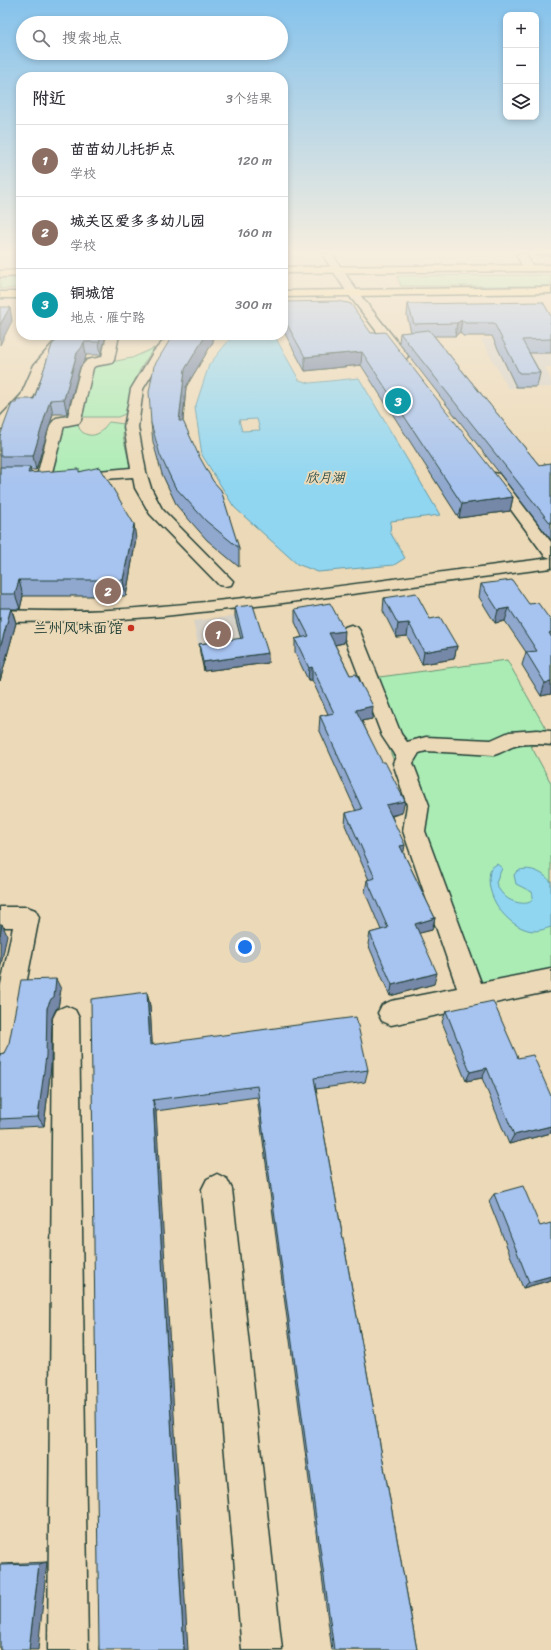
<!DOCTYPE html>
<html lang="zh">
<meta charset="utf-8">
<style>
body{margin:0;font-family:Sriracha,"LXGW WenKai TC",sans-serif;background:#f2f2f3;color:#2b2b33}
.controls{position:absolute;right:12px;top:12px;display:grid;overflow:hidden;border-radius:8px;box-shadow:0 2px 6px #0003}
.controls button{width:36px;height:36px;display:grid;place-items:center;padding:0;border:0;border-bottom:1px solid #e1e1e2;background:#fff;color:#2b2b33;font:20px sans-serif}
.you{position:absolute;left:245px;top:947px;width:14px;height:14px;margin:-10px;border:3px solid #fff;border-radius:50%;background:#1a73e8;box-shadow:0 0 0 6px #1a73e833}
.badge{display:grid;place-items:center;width:26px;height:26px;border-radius:50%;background:#c8321e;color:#fff;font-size:13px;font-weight:700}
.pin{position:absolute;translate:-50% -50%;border:2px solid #fff;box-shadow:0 1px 4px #0006}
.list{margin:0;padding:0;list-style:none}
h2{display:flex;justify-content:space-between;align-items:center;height:52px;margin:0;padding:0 16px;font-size:17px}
h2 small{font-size:13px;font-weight:400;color:#7c7c81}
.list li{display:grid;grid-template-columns:26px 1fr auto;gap:12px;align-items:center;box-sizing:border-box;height:72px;padding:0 16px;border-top:1px solid #e1e1e2}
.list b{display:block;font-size:15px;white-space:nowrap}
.list p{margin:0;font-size:13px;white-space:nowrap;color:#7c7c81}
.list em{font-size:13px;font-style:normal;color:#7c7c81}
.icon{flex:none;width:22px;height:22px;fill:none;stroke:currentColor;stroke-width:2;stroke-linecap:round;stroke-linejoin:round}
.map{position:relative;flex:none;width:551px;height:1650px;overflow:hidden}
.search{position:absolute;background:#fff;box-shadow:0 2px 6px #0003;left:16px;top:16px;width:272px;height:44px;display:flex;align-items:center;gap:10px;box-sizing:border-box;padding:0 14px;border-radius:22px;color:#7c7c81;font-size:15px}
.panel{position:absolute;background:#fff;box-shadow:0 2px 6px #0003;left:16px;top:72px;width:272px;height:268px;border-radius:16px}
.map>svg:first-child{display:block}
.built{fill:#d7d2c8}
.green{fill:#abecb5;stroke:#659474}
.water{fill:#90d6f1;stroke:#6399a5;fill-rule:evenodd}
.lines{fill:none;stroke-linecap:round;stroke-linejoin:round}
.street-casing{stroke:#1f3d34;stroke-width:3}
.secondary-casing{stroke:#1f3d34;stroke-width:3}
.primary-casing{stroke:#1f3d34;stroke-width:3}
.street{fill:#ecd9b7;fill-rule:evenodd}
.secondary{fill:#ecd9b7;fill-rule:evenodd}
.primary{fill:#fadf96;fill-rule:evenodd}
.wall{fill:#90a8ce;stroke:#1f3d34}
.shaded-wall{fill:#7588a7;stroke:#1f3d34}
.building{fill:#a7c3ef;stroke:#1f3d34}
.poi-dot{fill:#c8321e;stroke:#ecd9b7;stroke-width:1.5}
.labels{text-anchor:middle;stroke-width:3.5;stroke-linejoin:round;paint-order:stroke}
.far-water-label{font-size:13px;font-style:italic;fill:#2a4c47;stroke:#ecd9b7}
.poi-label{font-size:15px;fill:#1f3d34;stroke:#ecd9b7;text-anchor:end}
</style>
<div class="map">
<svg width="551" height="1650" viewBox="0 0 551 1650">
<rect width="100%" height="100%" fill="#ecd9b7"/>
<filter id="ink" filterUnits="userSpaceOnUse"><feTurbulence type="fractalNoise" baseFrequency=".025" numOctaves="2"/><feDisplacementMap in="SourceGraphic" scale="8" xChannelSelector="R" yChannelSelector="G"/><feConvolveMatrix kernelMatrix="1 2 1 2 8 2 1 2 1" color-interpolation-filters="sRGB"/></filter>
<g filter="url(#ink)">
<path class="built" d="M0 254H21V265H0Z
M283 254H302L305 262H283Z
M481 339H551V367H545L551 380V387L508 388Z
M235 616 249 665 204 671 193 621Z"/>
<path class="green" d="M551 275V286H401L397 276Z
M0 278H21V288L0 289Z
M154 348C136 374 132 384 125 414L118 417H79L92 365 109 364 111 362 132 358Z
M109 422 124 424 123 436 130 466 124 471 51 473 62 425 78 423C78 432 88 438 97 434 102 432 105 426 109 422Z
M507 660 551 738V742L531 746 551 783V974L484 987 382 731 372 678Z"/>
<path class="water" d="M233 335H274L299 380 310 383 359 378 440 515 391 521 390 532 405 558 394 565 318 572 297 564 234 507 202 455 195 408 209 365ZM257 419 260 430 242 431 239 420Z
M497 864 502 868 496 883C498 889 502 894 507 898 515 904 538 908 532 892L516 884 514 875 517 871C529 866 543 872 551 882V927C545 929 539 931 533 931 506 928 482 893 491 868Z"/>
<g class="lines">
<defs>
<path id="street" d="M516 254H526L534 269 533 271H525Z
M63 335H76L62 348 44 369 34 396 5 428 0 429V417L21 395 34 365 54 342Z
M107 335H119L114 360 112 363 95 366 93 368 81 420 79 423 64 426 51 476 49 479 44 480 39 479 37 476 50 425 56 418 68 416 81 367 87 360 102 357Z
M169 335H181L163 356 143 389 138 427 146 472 151 488 162 509 233 581 231 585 225 586 219 585 150 514 135 488 133 477 76 481 71 480 69 477 71 474 76 473 131 468 124 427 131 389 154 351Z
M551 558V568L275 604 164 616 95 621 0 622V610C36 611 73 612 109 610 257 601 404 576 551 558Z
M351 625 357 627 360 631 401 734 407 742 426 737 491 740 509 732 537 730 551 731V745C541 744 521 743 512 747 505 750 501 753 494 755L426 751 419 753 413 763 429 805 425 831 481 983 551 969V991L391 1025 382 1021 378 1013 382 1005 391 1001 457 988 403 831 407 805 393 763 396 757 382 736 342 631 345 627Z
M0 907H27L35 910 39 917 13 1052 9 1061 0 1065V989L13 927H0Z
M66 1006 75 1010 79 1018 88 1650H48L53 1018 57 1010Z
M217 1174 227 1179 232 1189 282 1650H242L202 1189 207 1179Z"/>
<path id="secondary" d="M322 254H332L357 291 406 353 408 356 406 359H398L348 294Z
M494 473 499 474 551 542V558L545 556 487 477 489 474Z"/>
<path id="primary" d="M551 265V271L283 273V267Z
M21 270V276L0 277V271Z
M551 287V293L283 297V291Z
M0 292H21V298H0Z"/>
</defs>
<use href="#street" class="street-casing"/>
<use href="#secondary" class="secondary-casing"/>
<use href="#primary" class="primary-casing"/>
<use href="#street" class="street"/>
<use href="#secondary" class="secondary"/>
<use href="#primary" class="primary"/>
</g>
<path class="wall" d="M535 254H551V256H536Z
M283 302 371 333 513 497 510 511 459 518 361 365 305 371 283 330Z
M408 304 551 316V353H529L540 373 537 387H516L492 336H463L460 332 455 336H434L539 465 551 463V540L399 343 400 333 411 332 407 316Z
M106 335 101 355H86L85 360 80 367 67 414H53L36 470H30L31 473 80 472 136 539 126 596H23L20 609H12L16 623 0 681V436L16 403 34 399 52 345Z
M175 335H213V342L186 387 183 421 239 548V567L207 540 177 506 162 474 153 442 151 423Z
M481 584 529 604 551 621V694L541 696 522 665 526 652 505 621 495 623 479 597Z
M384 598 430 619 457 646 454 659 422 664 407 636 396 637 383 611Z
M235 607 268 663 204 671 200 653 199 644 241 639 235 616Z
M295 609 344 643 335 645 372 719 362 721 402 813 392 816 404 854 435 918 432 930 419 933 434 984 390 996 368 944 370 933 381 930 365 892 367 880H369L345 825 346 813 356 811 319 729 320 716 328 714 312 680H308L295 652V639L302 637 295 622Z
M61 989 58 1008 56 1009 52 1018 51 1066 44 1126 0 1128V1054L4 1053Z
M147 992 150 1006 152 1044 368 1070 365 1082 316 1089 417 1650H332L257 1097 156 1111 99 1650Z
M446 1011 518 1058 551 1096V1133L509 1144 482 1078 466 1081 442 1022Z
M494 1194 540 1226 551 1280 523 1288 489 1201Z
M47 1562 0 1650V1564Z"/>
<path class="shaded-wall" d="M10 307 12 321 0 345V325Z
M462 320 460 332 455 336 457 323Z
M101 335H106L101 355 99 342Z
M206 335H213V342L186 387 181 440 179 421 185 369Z
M84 342 86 355 85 360 80 367 67 414 64 399 77 353Z
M362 352 361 365 305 371V357Z
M50 400 53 414 36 470 33 456Z
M30 467 33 482 28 473Z
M513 497 510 511 459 518 462 504Z
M134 524 136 539 126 596 123 580Z
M19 580 23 596 20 609 15 594Z
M11 608 16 623 0 681V648Z
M509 608 505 621 495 623 498 610Z
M409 623 407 636 396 637 398 624Z
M345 631 344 643 328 646 329 633Z
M457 646 454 659 422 664 424 652Z
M268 653V663L204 671 203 662Z
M312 667V680H308L309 668Z
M551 682V694L541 696 545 683Z
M373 706 372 719 355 722 356 710Z
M405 801 402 813 385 817 386 805Z
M405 845 403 857 400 846Z
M435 918 432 930 412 935 415 924Z
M2 924 7 935 0 970V935Z
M437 973 434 984 390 996 392 985Z
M56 979 61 989 58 1008 56 1009 52 1018 51 1066 44 1126 38 1117 47 1008Z
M147 992 150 1006 153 1057 150 1045Z
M487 1068 482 1078 466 1081 470 1072Z
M153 1100 156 1111 188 1650H184Z
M551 1126V1133L509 1144 514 1135Z
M551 1276V1280L523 1288 529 1282Z
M47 1562 38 1650H29L39 1564Z"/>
<path class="building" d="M336 301 348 303 351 304 371 333 385 332 513 497 462 504 362 352 305 357 283 317V302Z
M543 302 551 316V322H550L551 325V339L522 340 540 373H519L494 323H465L462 320 457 323 414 324 408 304Z
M0 307H10L0 325Z
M429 330 539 465 551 463V524L400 333Z
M62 335H101L99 342H84L82 347 77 353 64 399 50 400 33 456H0V436L11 406 13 403H16L17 399H34L52 345Z
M175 335H206L185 369 179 421H183L199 456 213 481 221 490 239 548 206 521 175 487 160 455 151 423 149 392 154 366 168 343Z
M0 467H30L28 473 79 469V472L100 467 134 524 123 580H19L15 594H0Z
M512 580 529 604 538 603 551 621V632L549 633 551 636V682L545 683 526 652 537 651 509 608 498 610 481 584Z
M416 593 430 619 440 617 457 646 424 652 409 623 398 624 384 598Z
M330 603 345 631 329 633 350 675 356 674 373 706 356 710 382 762H385L405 801 386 805 405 845 400 846 435 918 415 924 437 973 392 985 370 933 388 928 367 880 375 878 346 813 362 809 320 716 334 713 312 667 309 668 295 639 309 636 295 609Z
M253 605 268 653 203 662 199 644 243 638 235 607Z
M0 608H11L0 648Z
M0 924H2L0 935Z
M56 979 54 997 51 999 47 1008 46 1056 38 1117 0 1119V1054L4 1053 9 1043 21 980Z
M147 992 150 1045 356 1017 368 1070 314 1078 417 1650H334L257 1086 153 1100 184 1650H99L91 999Z
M493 1001 518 1058 533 1055 551 1096V1126L514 1135 487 1068 470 1072 446 1011Z
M523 1186 540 1226 551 1223V1276L529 1282 494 1194Z
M39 1564 29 1650H0V1565Z"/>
</g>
<linearGradient id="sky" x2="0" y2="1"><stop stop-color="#85c2ec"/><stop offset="0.52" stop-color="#f6eedf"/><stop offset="1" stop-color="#f6eedf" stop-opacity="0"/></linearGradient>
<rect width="551" height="485" fill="url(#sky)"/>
<circle class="poi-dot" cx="131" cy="628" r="4"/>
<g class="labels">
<g class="far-water-label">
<text x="325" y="482">欣月湖</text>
</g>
<g class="poi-label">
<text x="123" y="633">兰州风味面馆</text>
</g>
</g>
</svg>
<div class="controls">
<button>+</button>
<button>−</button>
<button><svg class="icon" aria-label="layers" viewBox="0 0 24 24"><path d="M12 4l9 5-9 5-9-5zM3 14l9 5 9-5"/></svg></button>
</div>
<div class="you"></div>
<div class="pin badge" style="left:218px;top:634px;background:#8d6e63">1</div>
<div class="pin badge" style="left:108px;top:591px;background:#8d6e63">2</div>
<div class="pin badge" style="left:398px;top:401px;background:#0f9aa8">3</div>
<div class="search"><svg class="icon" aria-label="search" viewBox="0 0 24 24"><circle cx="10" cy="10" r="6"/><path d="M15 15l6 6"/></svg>搜索地点</div>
<section class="panel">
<h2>附近<small>3个结果</small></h2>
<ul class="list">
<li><span class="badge" style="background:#8d6e63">1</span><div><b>苗苗幼儿托护点</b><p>学校</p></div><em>120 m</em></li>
<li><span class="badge" style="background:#8d6e63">2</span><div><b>城关区爱多多幼儿园</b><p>学校</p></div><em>160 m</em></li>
<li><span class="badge" style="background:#0f9aa8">3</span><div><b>铜城馆</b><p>地点 · 雁宁路</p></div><em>300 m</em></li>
</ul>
</section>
</div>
